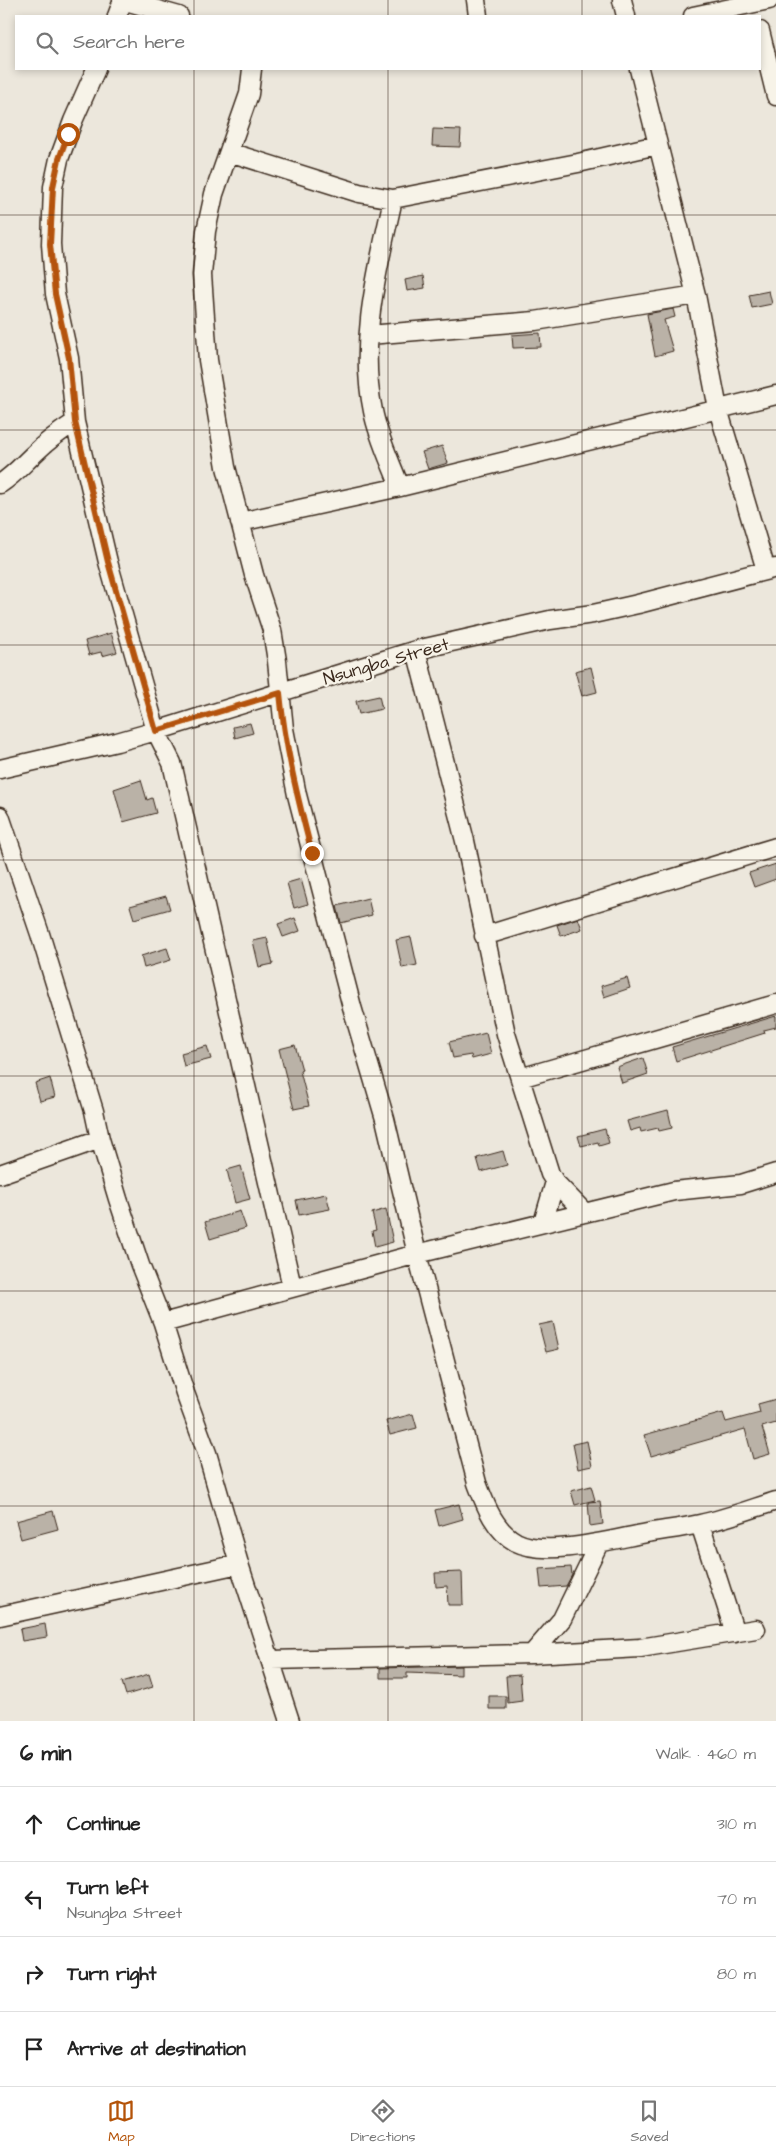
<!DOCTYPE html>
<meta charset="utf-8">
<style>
body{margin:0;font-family:"Architects Daughter",sans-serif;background:#f2f2f2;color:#222}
.stop{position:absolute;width:15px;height:15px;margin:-11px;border:4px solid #b45309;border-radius:50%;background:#fff}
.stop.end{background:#b45309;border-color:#fff;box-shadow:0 1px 5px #0008}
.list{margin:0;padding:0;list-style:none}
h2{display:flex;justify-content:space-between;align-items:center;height:65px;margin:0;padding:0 20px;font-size:21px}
h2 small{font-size:16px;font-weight:400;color:#767676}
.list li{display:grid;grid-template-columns:32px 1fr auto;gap:15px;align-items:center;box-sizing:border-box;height:75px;padding:0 20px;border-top:1px solid #e0e0e0}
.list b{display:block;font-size:19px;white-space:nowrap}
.list p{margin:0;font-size:16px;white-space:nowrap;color:#767676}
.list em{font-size:16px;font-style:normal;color:#767676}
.icon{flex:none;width:28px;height:28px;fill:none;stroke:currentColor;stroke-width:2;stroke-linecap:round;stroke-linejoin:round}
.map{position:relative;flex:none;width:776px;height:1721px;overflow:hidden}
.search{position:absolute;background:#fff;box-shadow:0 2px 8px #0003;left:15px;right:15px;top:15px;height:55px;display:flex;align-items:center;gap:12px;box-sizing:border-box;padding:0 18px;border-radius:0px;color:#767676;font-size:19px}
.sheet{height:365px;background:#fff}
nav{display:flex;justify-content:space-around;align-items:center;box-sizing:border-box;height:70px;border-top:1px solid #e0e0e0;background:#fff;font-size:14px;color:#767676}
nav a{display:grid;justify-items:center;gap:2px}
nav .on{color:#b45309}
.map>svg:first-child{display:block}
.building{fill:#bab2a7;stroke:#3b2a1e}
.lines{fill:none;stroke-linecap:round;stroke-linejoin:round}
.minor-casing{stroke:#3b2a1e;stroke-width:21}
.minor{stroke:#f7f3e8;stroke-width:18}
.route{stroke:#b45309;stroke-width:6}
.grid{fill:none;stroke:#3b2a1e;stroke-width:1;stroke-opacity:0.55}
.labels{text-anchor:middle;stroke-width:4.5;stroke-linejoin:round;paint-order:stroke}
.street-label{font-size:18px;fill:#3b2a1e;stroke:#f7f3e8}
</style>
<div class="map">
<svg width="776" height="1721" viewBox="0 0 776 1721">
<rect width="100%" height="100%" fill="#ece7dc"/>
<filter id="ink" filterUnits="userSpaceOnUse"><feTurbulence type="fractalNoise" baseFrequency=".02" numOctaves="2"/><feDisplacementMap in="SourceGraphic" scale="10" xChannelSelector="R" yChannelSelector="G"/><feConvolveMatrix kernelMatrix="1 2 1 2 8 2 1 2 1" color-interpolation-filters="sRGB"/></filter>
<g filter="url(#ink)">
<path class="building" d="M433 129 461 130 460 147 432 146Z
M423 276 425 288 407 291 405 280Z
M769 291 772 304 752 308 749 295Z
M673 309 675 317 664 320 673 351 655 356 647 314Z
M540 333 541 347 513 348 512 335Z
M442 446 448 463 428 469 422 452Z
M111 633 117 652 102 656 101 652 89 655 85 641Z
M591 667 597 692 582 696 575 671Z
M379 696 382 709 359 714 356 701Z
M250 723 253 733 235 738 233 727Z
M141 780 147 800 152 798 156 813 123 822 114 789Z
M776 864V879L754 887 749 873Z
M301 879 308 904 294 908 287 883Z
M166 896 170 909 134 919 130 906Z
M368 898 372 915 341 923 337 906Z
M295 918 300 931 283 937 278 924Z
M578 918 582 929 561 936 557 925Z
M411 937 417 965 402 968 396 940Z
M267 938 273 964 259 967 253 941Z
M167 948 171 960 144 968 141 956Z
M627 978 630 988 604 997 601 986Z
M776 1016V1027L764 1030 765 1033 676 1061 672 1047Z
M486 1033 491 1054 472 1059 471 1055 453 1058 449 1042Z
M295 1045 302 1070 300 1071 309 1106 294 1109 279 1049Z
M207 1046 211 1059 184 1066 181 1053Z
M643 1058 648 1074 622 1083 617 1067Z
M50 1078 55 1097 40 1101 35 1083Z
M668 1110 672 1128 659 1131 658 1128 641 1132 640 1128 630 1131 627 1121Z
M605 1129 609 1143 599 1146 598 1142 581 1146 578 1136Z
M503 1151 507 1165 481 1172 477 1158Z
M241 1166 250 1199 235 1203 227 1170Z
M326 1194 330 1209 299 1215 296 1200Z
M386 1209 393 1242 375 1247 372 1231 376 1230 372 1213Z
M240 1211 246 1228 210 1239 205 1222Z
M553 1322 559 1349 546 1352 539 1325Z
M776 1399V1423L762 1427 770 1454 753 1459 745 1429 651 1456 644 1435 723 1413 726 1422 760 1413 758 1404Z
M413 1414 417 1428 390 1435 386 1421Z
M587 1441 592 1466 578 1469 573 1444Z
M591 1486 595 1500 575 1505 571 1491Z
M600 1501 603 1524 590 1526 588 1502Z
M459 1504 463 1519 439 1526 435 1510Z
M53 1511 58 1529 21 1539 16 1521Z
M571 1567 572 1575 566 1586 541 1588 539 1569Z
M462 1572 463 1605H448L447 1586 436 1587 435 1573Z
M45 1624 47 1637 22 1641 20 1629Z
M461 1666V1675L407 1673V1678H380V1668Z
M149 1674 153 1687 126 1695 122 1682Z
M520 1675 522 1701 508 1703 506 1676Z
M489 1696H506V1709H489Z"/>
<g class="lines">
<defs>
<path id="minor" d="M122 0 179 16
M476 0 478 16
M622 0 626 16
M117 16 123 0
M693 16 769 0
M760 31 776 96
M96 69 73 121 59 159 53 187 51 244 55 294 69 358 75 422 108 562 156 731 172 763 292 1287
M252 69 249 94 214 194 206 231 202 275 208 360 226 467 254 575 272 630 277 661 284 729 297 795 352 1007 385 1119 417 1254 477 1483C485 1504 494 1530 516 1542 547 1558 614 1539 647 1533 664 1530 682 1528 700 1524 725 1519 751 1509 776 1501
M639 69 696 295 718 409 766 570
M229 152 359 193 393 199 578 163 657 145
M393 199C378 268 358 341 373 411 378 437 391 463 400 487
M369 335 535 321 696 295
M0 484C15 474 22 465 35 453 47 441 61 431 75 422
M240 522 400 487 776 395
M416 650 465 841 506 1034 550 1174 555 1182 585 1213
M0 769 117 742 156 731 416 650 550 620 593 614 638 604 776 568
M0 816 40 934 94 1111 100 1139 118 1199 140 1265 163 1323 185 1393 207 1453 239 1564 290 1721
M484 936 776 847
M520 1078 776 1004
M0 1174 100 1139
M543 1223 555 1182
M163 1323 417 1254 674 1191 741 1184 776 1173
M700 1524 735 1633
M0 1616 239 1564
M532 1654 562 1619 599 1543
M271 1660 532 1654 640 1648 756 1629"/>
</defs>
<use href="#minor" class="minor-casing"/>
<use href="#minor" class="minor"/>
</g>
</g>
<g class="lines" filter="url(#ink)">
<path class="route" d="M68 134 59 159 53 187 50 244 55 294 69 358 75 422 108 562 156 731 280 693C285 747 298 800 312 853"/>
</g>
<path class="grid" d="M194 0V16M388 0V16M582 0V16M194 69V1721M388 69V1721M582 69V1721M0 215H776M0 430H776M0 645H776M0 860H776M0 1076H776M0 1291H776M0 1506H776"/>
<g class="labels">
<g class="street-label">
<text transform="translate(386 661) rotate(-16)" y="6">Nsungba Street</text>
</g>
</g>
</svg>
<div class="stop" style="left:68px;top:134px"></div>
<div class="stop end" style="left:312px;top:853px"></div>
<div class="search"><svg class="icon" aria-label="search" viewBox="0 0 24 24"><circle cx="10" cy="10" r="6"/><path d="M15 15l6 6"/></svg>Search here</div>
</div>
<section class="sheet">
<h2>6 min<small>Walk · 460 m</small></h2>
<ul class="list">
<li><svg class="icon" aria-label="ahead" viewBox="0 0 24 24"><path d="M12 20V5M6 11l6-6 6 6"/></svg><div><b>Continue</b></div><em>310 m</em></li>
<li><svg class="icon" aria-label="left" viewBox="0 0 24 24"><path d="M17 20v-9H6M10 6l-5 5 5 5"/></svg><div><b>Turn left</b><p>Nsungba Street</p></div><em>70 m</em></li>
<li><svg class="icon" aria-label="right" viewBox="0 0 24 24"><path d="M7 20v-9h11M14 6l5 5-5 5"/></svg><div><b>Turn right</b></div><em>80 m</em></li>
<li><svg class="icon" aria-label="arrive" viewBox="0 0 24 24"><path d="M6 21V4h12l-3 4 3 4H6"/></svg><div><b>Arrive at destination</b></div></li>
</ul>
</section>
<nav>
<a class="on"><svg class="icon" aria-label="map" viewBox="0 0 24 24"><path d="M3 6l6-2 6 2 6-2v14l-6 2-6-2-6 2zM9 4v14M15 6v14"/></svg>Map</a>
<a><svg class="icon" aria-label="directions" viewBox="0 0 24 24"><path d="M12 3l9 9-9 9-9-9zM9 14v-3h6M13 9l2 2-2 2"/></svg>Directions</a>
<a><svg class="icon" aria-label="saved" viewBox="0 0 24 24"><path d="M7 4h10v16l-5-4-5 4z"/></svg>Saved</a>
</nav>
